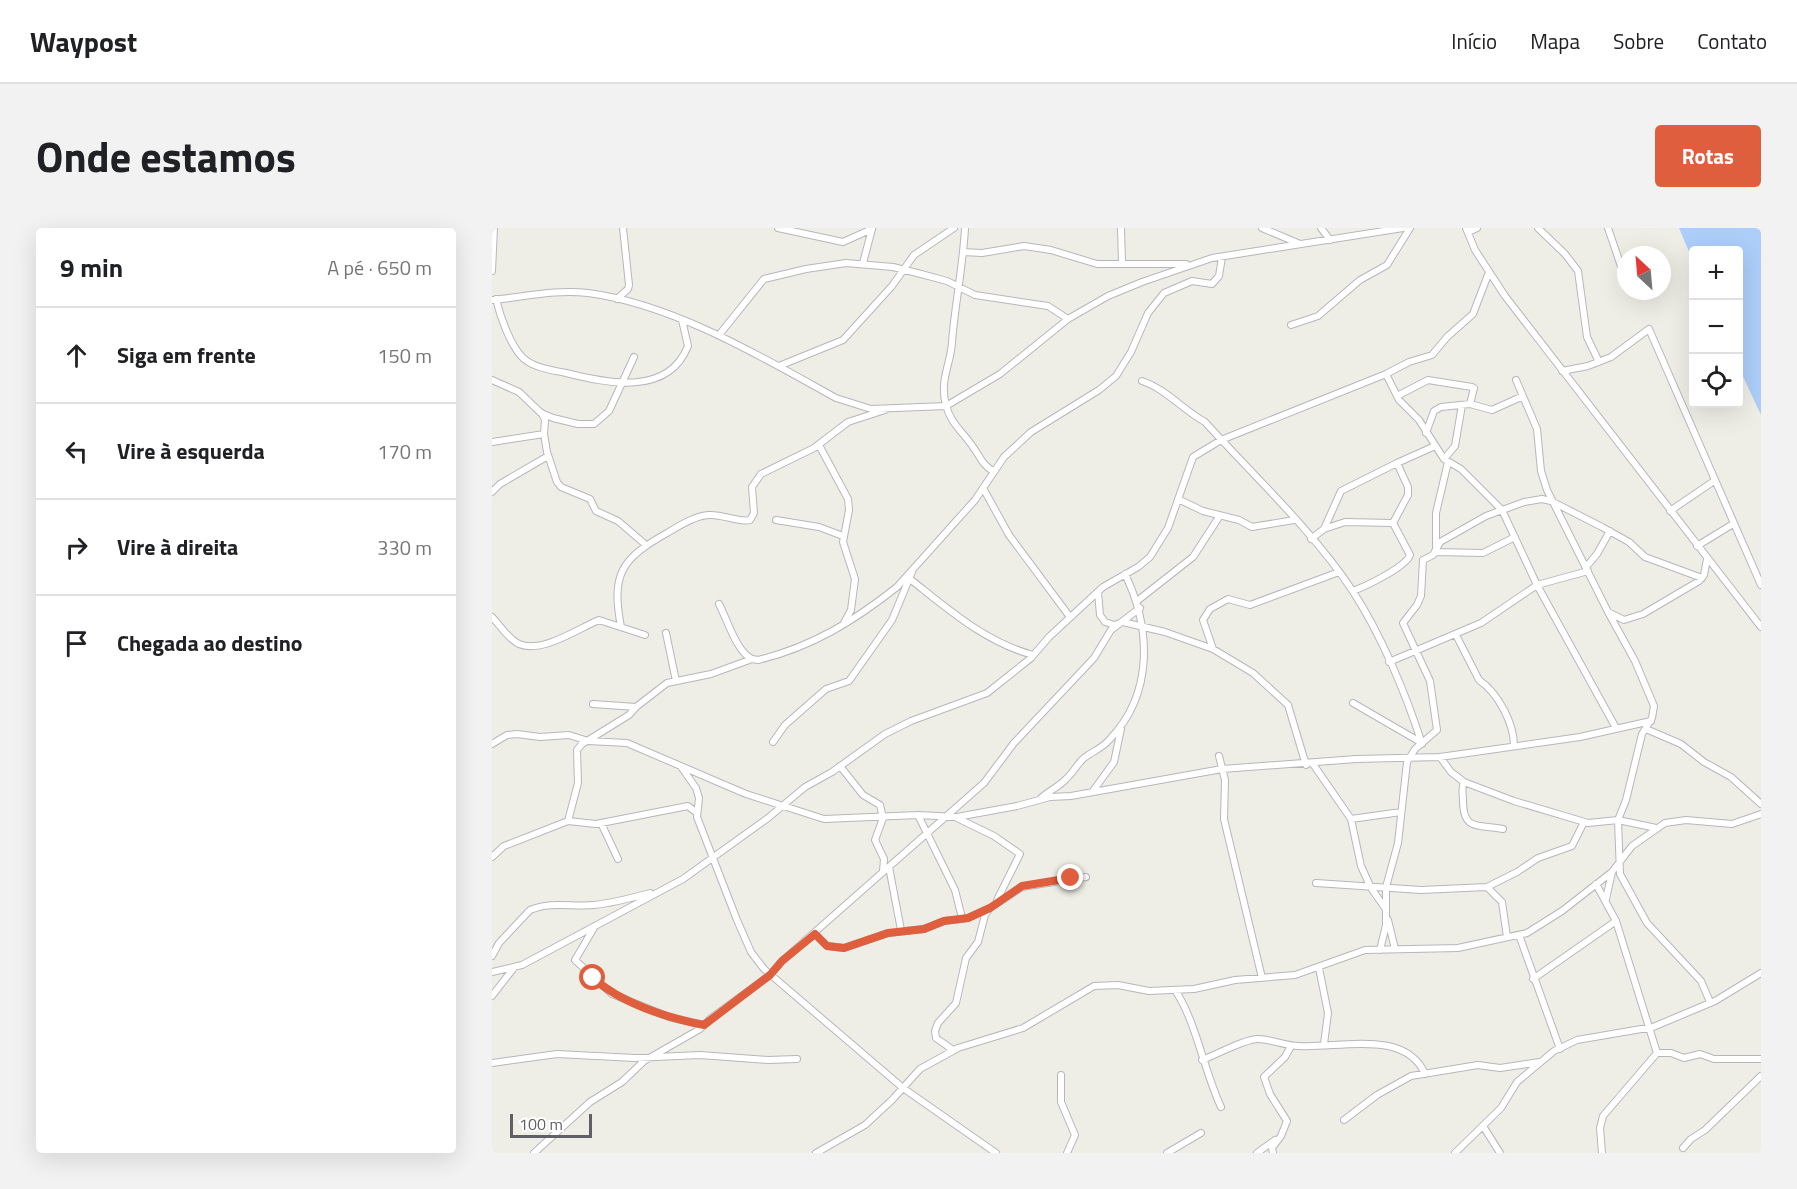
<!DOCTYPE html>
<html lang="pt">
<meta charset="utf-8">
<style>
body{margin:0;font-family:"Titillium Web",sans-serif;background:#f2f2f2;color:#202124}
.controls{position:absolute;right:18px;top:18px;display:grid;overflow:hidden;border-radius:6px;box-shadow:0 6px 24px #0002}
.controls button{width:54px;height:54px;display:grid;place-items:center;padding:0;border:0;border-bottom:2px solid #e0e0e0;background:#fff;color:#202124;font:30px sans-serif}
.compass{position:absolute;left:1125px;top:18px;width:54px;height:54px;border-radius:50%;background:#fff;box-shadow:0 6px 24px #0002;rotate:334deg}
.scale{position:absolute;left:18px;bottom:15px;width:82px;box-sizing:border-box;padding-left:6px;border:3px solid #5e6065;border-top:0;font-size:16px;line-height:21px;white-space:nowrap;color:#5e6065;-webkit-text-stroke:4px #fff;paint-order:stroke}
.stop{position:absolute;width:18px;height:18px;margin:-14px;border:4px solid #de5e3d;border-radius:50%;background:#fff}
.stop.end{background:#de5e3d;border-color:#fff;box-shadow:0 2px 6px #0008}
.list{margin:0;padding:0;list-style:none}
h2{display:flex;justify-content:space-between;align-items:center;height:78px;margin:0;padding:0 24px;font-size:26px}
h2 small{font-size:20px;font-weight:400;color:#757577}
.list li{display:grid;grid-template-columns:39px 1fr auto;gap:18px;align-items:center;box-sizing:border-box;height:96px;padding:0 24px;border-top:2px solid #e0e0e0}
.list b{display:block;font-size:22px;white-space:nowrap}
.list em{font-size:20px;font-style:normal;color:#757577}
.icon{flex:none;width:33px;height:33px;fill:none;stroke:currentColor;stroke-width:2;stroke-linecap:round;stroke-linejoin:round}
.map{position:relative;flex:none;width:1269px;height:925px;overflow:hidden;border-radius:6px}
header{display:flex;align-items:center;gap:36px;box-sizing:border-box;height:84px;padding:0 30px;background:#fff;border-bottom:2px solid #e0e0e0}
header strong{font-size:28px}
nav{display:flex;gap:33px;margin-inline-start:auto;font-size:21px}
.intro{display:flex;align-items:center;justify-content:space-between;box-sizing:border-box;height:144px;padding:0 36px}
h1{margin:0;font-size:42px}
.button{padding:15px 27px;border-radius:6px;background:#de5e3d;color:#fff;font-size:21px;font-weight:700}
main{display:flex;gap:36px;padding:0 36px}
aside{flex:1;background:#fff;border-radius:6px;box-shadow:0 6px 24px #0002}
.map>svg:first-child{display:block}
.water{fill:#accef9}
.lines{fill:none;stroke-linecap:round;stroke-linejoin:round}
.minor-casing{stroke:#b6b7bc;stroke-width:8}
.minor{stroke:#fff;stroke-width:6}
.route{stroke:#de5e3d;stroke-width:8}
</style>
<header>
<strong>Waypost</strong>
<nav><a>Início</a><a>Mapa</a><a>Sobre</a><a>Contato</a></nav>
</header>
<div class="intro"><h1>Onde estamos</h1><a class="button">Rotas</a></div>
<main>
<aside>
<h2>9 min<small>A pé · 650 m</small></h2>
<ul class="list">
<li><svg class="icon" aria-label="ahead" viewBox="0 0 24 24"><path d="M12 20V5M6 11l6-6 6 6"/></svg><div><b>Siga em frente</b></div><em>150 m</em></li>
<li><svg class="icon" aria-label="left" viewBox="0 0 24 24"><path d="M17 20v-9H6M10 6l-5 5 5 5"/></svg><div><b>Vire à esquerda</b></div><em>170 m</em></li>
<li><svg class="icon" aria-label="right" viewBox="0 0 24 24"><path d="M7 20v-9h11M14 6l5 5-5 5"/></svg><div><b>Vire à direita</b></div><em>330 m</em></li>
<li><svg class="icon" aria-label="arrive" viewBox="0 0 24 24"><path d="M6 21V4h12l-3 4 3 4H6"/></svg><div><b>Chegada ao destino</b></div></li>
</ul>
</aside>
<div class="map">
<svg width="1269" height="925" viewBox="0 0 1269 925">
<rect width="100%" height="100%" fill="#efeee6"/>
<path class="water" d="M1187 0H1269V187L1247 140 1246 22H1202L1201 33Z"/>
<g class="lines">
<defs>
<path id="minor" d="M286 0 351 14 380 1
M473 0C471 38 463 76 460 114 459 136 447 152 454 177 458 195 471 204 481 219 488 228 490 237 501 243
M629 0 630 35
M770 0 808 16
M829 0 838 12
M974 0 983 22 1013 68 1269 399
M1046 0 1073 26 1086 43 1095 109 1107 134
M1116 0 1133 50
M976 4 985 0
M471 24 490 25 532 18 559 22 605 36H694
M371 35 380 1
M0 43 2 0
M4 71C8 88 18 117 31 130 42 140 60 142 74 145 114 155 176 169 196 118L190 92
M125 71 136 61 137 57 131 0
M0 72C32 69 64 61 96 65 181 76 270 129 344 170L379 181 454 178 508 146 576 91 616 68 650 54 720 30 911 0
M799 97 826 88 868 52 895 37 918 0
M227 107 272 51 314 41 354 35 401 39 429 46 455 53 483 67 556 78 576 91
M287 138 351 112 400 58 422 27 462 0
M1070 143 1096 138 1119 129 1157 101 1269 357
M894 146 907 172 927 192 952 231 969 241 1010 282 1045 357 1124 500
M0 152 27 164 49 185 61 190 86 196H102L117 183 142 129
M1024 152 1045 201 1049 243 1055 262 1116 384 1132 392 1151 386 1207 353 1212 347 1215 331
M650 153C674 161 691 182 713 194 761 247 821 303 860 362 889 406 914 466 930 516
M905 168 936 152 980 159 982 160 978 176
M50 185 53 192 52 206 55 224 65 254 69 259 98 271 104 283 126 293 154 317
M934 205 942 183 949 179 978 176 1000 182 1029 169
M0 214 52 206
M327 217 356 271 357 282 351 314 363 351 359 382 352 395
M952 231 963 218 970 177
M491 260 517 307 578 389
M0 264 8 256 56 228
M686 271 711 283 747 292 760 299 802 292
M1178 283 1222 253
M284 292 327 299 351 308
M901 295 916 267V259L905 235 943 218
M832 301 853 294 901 295 918 327C914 339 874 358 861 363
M819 311 832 301 849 263 905 235
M944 318V285L956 234
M1205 318 1241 296
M943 324 991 325 1023 309
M1094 339 1105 326 1118 303
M418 351C456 381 493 414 541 427
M606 364 608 387 613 394 622 397 631 394 673 404 721 421 761 445 796 477 814 537
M645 373 701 329 727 289
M227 376C235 391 245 425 260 431
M1116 384 1143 433 1162 478 1160 490 1150 506 1134 572 1126 592 1128 646 1155 695 1209 753 1218 774
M0 389C8 397 16 411 27 416 50 426 87 400 107 392L153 407
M129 399C119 346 129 331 175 305 187 298 202 288 217 287 231 286 247 295 258 292L262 285 260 259 269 246 322 220 356 194 393 182
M174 405 184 453
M964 407 987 452C1006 465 1022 495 1022 518
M721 421 711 392 718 381 736 371 758 377 847 344
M897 434 989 395 1045 357 1096 343
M861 475 930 515
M101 476 144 479 175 455 219 446 260 431 266 432C320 419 362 393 405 359L483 272 512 229 539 204 607 162 624 148 639 124 656 85 672 65 700 53 720 56 727 48 730 29
M1154 501 1189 516 1212 534 1239 549 1269 576
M281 514 293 497 334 461 357 453 400 392 420 344
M0 516 15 507 25 506 48 509 77 507 96 513 135 515 254 566 332 591 426 587 465 589 525 578 558 569 579 568 730 541 864 531 948 529 1088 509 1159 493
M727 528 733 552 732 591 770 750
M948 529 959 544 972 554 1022 573 1096 595 1126 592 1164 600
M821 536 859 591 869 638 879 660 893 680
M348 538 371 567 388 577 391 590 383 612 392 631 391 643
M190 540 204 560 207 570 205 589 245 692 259 724 272 741 411 860 504 925
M972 554C969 561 971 566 971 573 971 604 988 596 1011 601
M601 563 622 534 629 501
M548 571C556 563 567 559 574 551 581 545 585 536 592 530 601 523 611 520 618 511 662 465 659 400 633 346
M426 587 463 662 470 690
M465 590 502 608 528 626 505 672
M859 591 909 584
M76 593 86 555 85 522 90 516 137 487 144 479
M109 595 126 631
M0 629 12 618 76 593 104 596 196 578 205 585
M397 639 409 702
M824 655 929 662 995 659 1010 674 1015 709
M1104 656 1124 693 1165 825
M995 659 1025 644 1046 630 1080 618 1092 594
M1114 671 1120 644
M896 692 903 721
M103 698 83 732 120 766 177 789 212 797
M323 706 335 718 352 720 396 705 432 701 452 693 476 690 497 680
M1027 707 1068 821
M888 722 894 697V659L906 615 915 534 923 521 945 502 938 453 911 395 925 377 929 368 931 332 941 327 948 314 994 288 1032 274 1050 271 1059 273 1110 299 1137 314 1153 329 1210 350
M0 728 7 715 38 682C59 673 80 679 102 677 121 675 140 670 158 665
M827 740 836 785 832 816
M0 744 30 737 191 651 276 590 313 559 340 544 393 506 419 493 495 465 539 430 557 409 611 359 646 339 658 329 676 300 701 229 729 212 894 146 917 134 940 127 955 109 981 86 997 44
M1041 751 1124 693
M683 762C704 793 712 843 729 879
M0 768 21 741
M461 822 444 810 443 803 446 795 464 775 474 730 486 714 493 687 498 680 530 659 594 649
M710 832C724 827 752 811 766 811 779 811 793 818 807 818 845 821 913 800 933 846
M0 835 65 826 143 830 208 827 276 832 305 831
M569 847V874L583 907 575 925
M852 892 885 867 919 848 986 837 1008 840 1048 834
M991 898 1008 925
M1191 920 1199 911 1213 902 1269 848
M42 925 98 874 130 854 152 833 208 801 218 791 278 747 290 733 492 555 522 515 602 430 619 402 648 380
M324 925 373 897 400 872 428 841 466 820 531 800 602 758 626 757 657 763 702 761 743 752 803 747 873 722 966 720 1035 705 1070 683 1120 644 1140 618 1173 595 1194 592 1240 596 1269 586
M675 925 709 905
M765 925 783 912
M781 925 780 920 789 908 795 893 778 866 772 849 793 829 799 818
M963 925 1009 880 1025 854 1062 823 1085 812 1161 799 1223 773 1269 745
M1110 925 1108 900 1111 888 1165 825H1179L1192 830 1208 826 1222 831H1269"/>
</defs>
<use href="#minor" class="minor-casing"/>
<use href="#minor" class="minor"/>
</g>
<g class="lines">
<path class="route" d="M101 750C129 775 175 790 212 797L278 747 290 733 323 706 335 718 352 720 396 705 432 701 452 693 476 690 498 680 530 658 579 650"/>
</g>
</svg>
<div class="controls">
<button>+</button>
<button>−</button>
<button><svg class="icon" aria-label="locate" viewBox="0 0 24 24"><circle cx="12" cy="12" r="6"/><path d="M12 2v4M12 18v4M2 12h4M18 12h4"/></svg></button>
</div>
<svg class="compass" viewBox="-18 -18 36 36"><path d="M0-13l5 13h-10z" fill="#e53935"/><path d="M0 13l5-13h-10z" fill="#757577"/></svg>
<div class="scale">100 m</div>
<div class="stop" style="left:101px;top:750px"></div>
<div class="stop end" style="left:579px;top:650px"></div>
</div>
</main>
